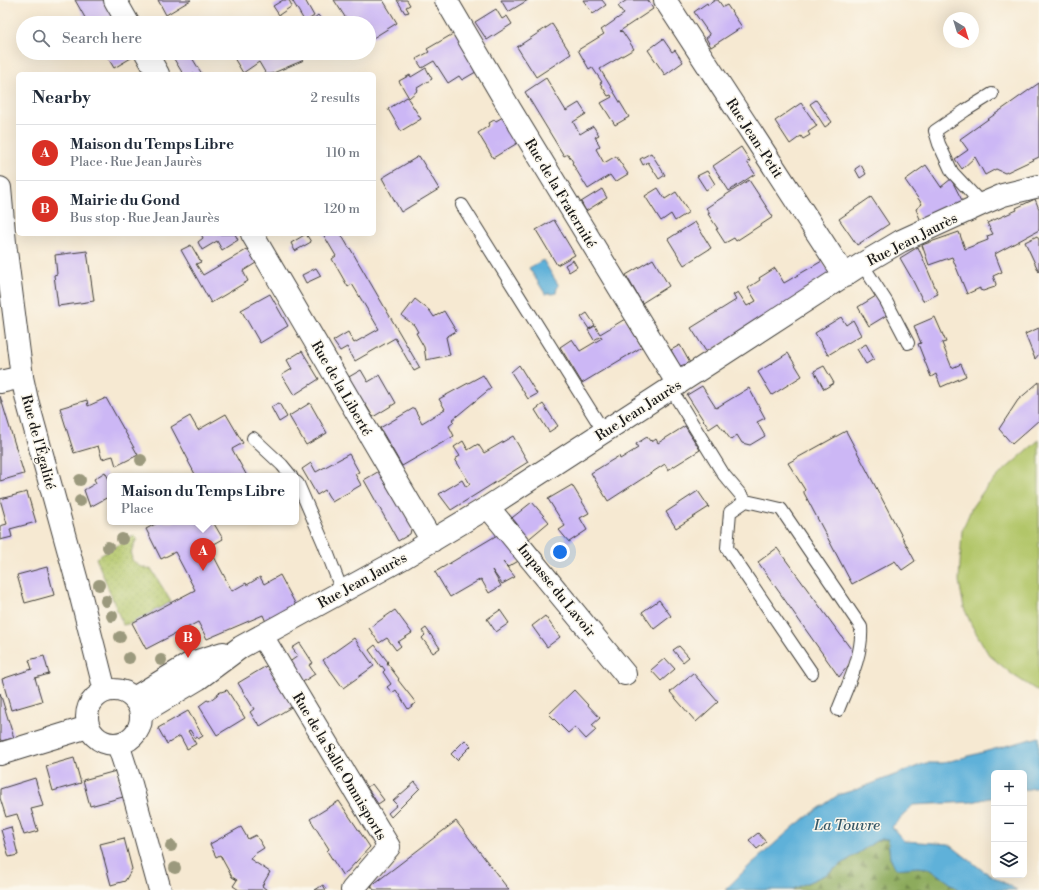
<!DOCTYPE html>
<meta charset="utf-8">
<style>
body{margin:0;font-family:"Libre Bodoni",serif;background:#f2f2f3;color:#1f2937}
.controls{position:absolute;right:12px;bottom:12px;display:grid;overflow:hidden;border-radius:6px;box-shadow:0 4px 16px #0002}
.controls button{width:36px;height:36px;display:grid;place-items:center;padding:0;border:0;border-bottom:1px solid #e0e1e3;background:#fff;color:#1f2937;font:20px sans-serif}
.compass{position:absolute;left:943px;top:12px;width:36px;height:36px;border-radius:50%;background:#fff;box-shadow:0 4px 16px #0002;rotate:142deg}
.you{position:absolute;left:560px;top:552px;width:14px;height:14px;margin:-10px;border:3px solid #fff;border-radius:50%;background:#1a73e8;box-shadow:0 0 0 6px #1a73e833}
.badge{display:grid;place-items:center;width:26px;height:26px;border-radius:50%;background:#d93025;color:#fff;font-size:13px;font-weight:700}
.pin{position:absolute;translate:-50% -33px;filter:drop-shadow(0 1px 2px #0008)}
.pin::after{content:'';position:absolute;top:21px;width:14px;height:12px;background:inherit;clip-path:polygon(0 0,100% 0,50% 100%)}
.popup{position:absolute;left:107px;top:473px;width:192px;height:52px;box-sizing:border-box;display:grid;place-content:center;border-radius:6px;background:#fff;filter:drop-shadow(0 1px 3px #0005);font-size:13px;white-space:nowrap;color:#747a83}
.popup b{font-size:15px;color:#1f2937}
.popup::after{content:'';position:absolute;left:50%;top:100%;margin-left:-8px;border:8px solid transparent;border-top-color:#fff}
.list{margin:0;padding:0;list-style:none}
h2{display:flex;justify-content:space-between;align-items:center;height:52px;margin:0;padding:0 16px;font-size:17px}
h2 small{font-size:13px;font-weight:400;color:#747a83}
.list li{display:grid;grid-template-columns:26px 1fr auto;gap:12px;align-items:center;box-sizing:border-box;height:56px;padding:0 16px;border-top:1px solid #e0e1e3}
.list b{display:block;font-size:15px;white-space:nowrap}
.list p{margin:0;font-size:13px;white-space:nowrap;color:#747a83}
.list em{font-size:13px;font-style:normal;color:#747a83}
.icon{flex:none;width:22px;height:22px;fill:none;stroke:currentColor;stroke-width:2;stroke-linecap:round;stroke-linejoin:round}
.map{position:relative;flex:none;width:1039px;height:890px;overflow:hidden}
.search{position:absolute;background:#fff;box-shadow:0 4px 16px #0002;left:16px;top:16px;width:360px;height:44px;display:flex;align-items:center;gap:10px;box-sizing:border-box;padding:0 14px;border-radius:22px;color:#747a83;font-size:15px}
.panel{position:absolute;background:#fff;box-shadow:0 4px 16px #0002;left:16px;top:72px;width:360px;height:164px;border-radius:6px}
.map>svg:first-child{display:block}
.grass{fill:url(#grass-dots);stroke:#677142}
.forest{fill:url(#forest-firs);stroke:#54643c}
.pitch{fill:#b2c669;stroke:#677142}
.water{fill:#5eb1d9;stroke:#3d667a}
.building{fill:#ccb7f5}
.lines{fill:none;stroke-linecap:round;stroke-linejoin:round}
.service-casing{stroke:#3d3b37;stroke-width:14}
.minor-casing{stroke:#3d3b37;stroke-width:24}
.tertiary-casing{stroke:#3d3b37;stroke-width:24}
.service{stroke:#fff;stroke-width:12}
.minor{stroke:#fff;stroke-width:22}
.tertiary{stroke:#fff;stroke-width:22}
.tree{fill:#9b997d}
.labels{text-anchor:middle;stroke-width:3;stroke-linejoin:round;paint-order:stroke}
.street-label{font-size:14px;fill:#1c1c1c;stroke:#fbf7ec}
.water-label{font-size:15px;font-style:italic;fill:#365868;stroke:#fbf7ec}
</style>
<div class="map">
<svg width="1039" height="890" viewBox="0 0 1039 890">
<defs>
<pattern id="grass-dots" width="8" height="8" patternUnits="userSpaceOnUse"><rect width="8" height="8" fill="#b2c669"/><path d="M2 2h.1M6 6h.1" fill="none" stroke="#98aa5a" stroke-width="1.8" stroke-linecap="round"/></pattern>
<pattern id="forest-firs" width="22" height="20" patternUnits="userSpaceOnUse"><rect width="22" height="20" fill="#8dab5d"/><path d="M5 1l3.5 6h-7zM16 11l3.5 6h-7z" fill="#728a4c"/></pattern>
</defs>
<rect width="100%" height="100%" fill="#fbf7ec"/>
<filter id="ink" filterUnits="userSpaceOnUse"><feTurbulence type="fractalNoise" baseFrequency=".025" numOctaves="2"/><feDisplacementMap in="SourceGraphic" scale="8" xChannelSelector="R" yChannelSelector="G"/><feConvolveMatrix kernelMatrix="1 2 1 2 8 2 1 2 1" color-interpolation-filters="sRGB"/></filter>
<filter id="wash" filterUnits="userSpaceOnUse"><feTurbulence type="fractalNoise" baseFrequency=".012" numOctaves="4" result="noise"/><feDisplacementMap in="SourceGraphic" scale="16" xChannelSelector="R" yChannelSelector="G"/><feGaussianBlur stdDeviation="0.9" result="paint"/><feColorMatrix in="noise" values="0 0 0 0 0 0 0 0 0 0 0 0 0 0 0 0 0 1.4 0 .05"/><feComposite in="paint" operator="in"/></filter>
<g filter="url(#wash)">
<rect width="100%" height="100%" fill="#f6e9d2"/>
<path class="grass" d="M135 535 137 541 135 542 131 553 132 560 139 566 152 570 171 602 132 623 123 625 96 558Z"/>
<path class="forest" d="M882 839H888L890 858 896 869C903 868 911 866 918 867 933 867 948 882 959 890H791L827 874 876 841Z"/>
<path class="pitch" d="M1039 440V692L1013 675 989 655 972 626 964 608 959 581 962 531 972 507 985 489 1001 473Z"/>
<path class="water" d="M543 260 559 286 557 288 556 293 553 294 548 293 546 295 529 268Z
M1039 737V787L1024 790V773H994V797L972 802 913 805 892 827 904 841 949 844 982 870 1017 890H959L938 874 927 868 918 867 896 869 890 858 888 839H882L876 841 827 874 791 890H725L748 867 797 824 838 795 858 789 926 763H943Z"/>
<g id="blocks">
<path class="building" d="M75 0H106L120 23H88Z
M158 0H191L166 15Z
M283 0H289L292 6 279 15 273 6Z
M292 0H305L314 16 305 22Z
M334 0H383L397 23 373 38 371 36 369 37V23H340L347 20Z
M397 0H407L410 5 406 7 409 12 405 13Z
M501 0H528L508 12Z
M583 0H602L606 5 593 14Z
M627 0H648L653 9 620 31 621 32 622 31 634 49 600 69 629 117 615 125 601 103 612 97 611 95 608 96 600 83 602 82 592 67 589 69 578 50 604 34 601 30 624 14 618 6Z
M715 0H718L723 7 727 5 742 27 711 47 706 38 710 35 694 12 707 3 708 5Z
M496 9 502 19 507 16 512 24 487 40 475 22Z
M318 15 324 23H308Z
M552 24 571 54 536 77 517 47Z
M458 31 481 69 462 80 459 76 448 83 434 61 422 68 416 59 429 52 427 49Z
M663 39 672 52 675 50 683 62 665 75 648 50Z
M105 53H137L138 54 114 68Z
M172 53H189L202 74H183L171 54Z
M231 53H294L296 57 301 54 304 60 271 74H266L259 62 243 73Z
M426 68 432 79 417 88 418 90 409 98 399 81 410 75 411 77Z
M546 78 566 111 579 103 586 114 573 122 580 134 593 126 599 135 595 137 600 146 596 149 604 163 616 156 628 174 615 182 610 175 588 189 572 163 573 162 568 154 564 156 525 92Z
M1039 83V157L1005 173 996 169 985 175 975 157 962 169 955 159 968 150 960 139Z
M407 97 421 119 401 131 388 109Z
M816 100 832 122 825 127 810 104Z
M801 103 817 126 808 132 810 135 803 139 801 136 790 144 775 121Z
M508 114 524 139 493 158 478 133 490 125 489 123 494 120 496 121Z
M741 147 750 161 747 162 755 174 729 191 713 166Z
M651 153 665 175 659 179 648 162 643 165 640 159Z
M419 156 439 189 401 212 382 178Z
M861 165 866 174 860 178 855 169Z
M926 165 941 187 951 179 965 206 922 224 916 209 922 204 905 180Z
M707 171 715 184 706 190 697 176Z
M749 180 773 217 736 241 734 238 725 243 716 229H718L708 214 710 213 706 208Z
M658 188 665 199 676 192 689 212 675 221 671 214 661 221 645 196Z
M602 189 607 198 586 211 581 202Z
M871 197 889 224 857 245 839 219Z
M1035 199 1039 209V230L995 254 1002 272 993 276 996 284 995 287 983 291 980 290V288L967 294 952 257 929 265 922 245 959 232 965 249 988 240 987 236 993 234 987 223 1017 210 1016 208Z
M554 220 575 255 557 265 536 230Z
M695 222 711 248 684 265 668 239Z
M201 234H235L238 240 222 250 217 241 202 250 198 242 203 238Z
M306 234 311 242 295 251 291 243Z
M323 234H341L349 248H350L420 368 414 371 395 338 355 361 347 347 340 351 333 341 348 332 354 343 379 329 352 284 348 287 332 259 336 256Z
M1037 236 1039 240V272L1025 242Z
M191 245 201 262 196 264 203 275 248 249 256 263 243 271 248 281 211 303 181 250Z
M918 247 938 294 923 301 911 277 900 258Z
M87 251 94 301 58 306 54 275 57 274 55 255Z
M653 259 669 286 642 303 626 275Z
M573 260 577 267 569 272 565 265Z
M822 261 832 276 707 353 691 328 736 300 733 295 738 292 747 306 756 301 748 288 760 280 759 278 775 268 784 283Z
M316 268 321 276 306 283 302 275Z
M270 294 288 326 260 343 241 310Z
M876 296 887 315 869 326 858 307Z
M415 299 430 311 434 317 444 311 456 331 446 337 450 355 426 360 424 347 416 333 418 332 414 325 402 316Z
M587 313 595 325 589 329 581 317Z
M841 317 846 325 853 320 861 335 828 355 815 333Z
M935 317 946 342 942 343 952 368 961 364 966 376 941 387 936 374 931 377 918 344 921 343 914 326Z
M625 319 642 347 582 383 560 347 572 339 580 351 602 338 601 336 594 340 588 330 595 326 600 334Z
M1039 328V354L1035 359 1025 334Z
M866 344 874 359 866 364 857 349Z
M680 345 690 363 680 366 671 350Z
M302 351 319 379 294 395 282 375 292 369 287 360Z
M788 353 802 376 772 395 758 372Z
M519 365 537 394 528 399 511 372Z
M824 366 834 383 824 389 814 371Z
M361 370 368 382 380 375 396 403 373 417 366 405 363 407 347 378Z
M483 375 491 388 452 420 454 422 449 426 454 436 402 466 380 428 414 408 422 423 445 409 439 399Z
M1039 382V420L1012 444 999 429 1018 400Z
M702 386 716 408 749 388 765 418 757 422 765 436 750 445 742 443 737 435 731 440 718 423 709 429 687 395Z
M0 396 24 474 0 481Z
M106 398 138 455 116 466 113 456 102 459 98 446 74 453 60 408 87 400 88 406Z
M279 403 287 417 279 422 271 407Z
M310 403 327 433 306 445 289 416Z
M543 404 558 426 549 432 535 410Z
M226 414 243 443 232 449 247 476H196L188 461H189L171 427 190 416 198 430Z
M685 426 700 450 668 470 665 464 608 501 591 473 619 456 620 459 638 448 636 444 647 437 650 441 651 440 652 442 656 439 658 443Z
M846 431 915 561 902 570 895 561 852 584 804 493V491L805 490 788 463Z
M513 436 528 462 451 510 439 494 462 480 466 487 470 484 455 459 460 456 454 447 463 441 468 450 478 444 484 453Z
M349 454 359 472 355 474 361 485 332 502 325 490 317 495 302 469 311 463 316 472Z
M381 470 412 525 410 534 398 541 364 480Z
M105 472 110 481V496L90 507 84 490 96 483 94 479Z
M572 485 589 513 580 518 587 530 569 542 559 530 565 526 548 499Z
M698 491 709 507 676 528 666 512Z
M27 492 36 522 10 529 12 537 0 540V526L7 524 0 499Z
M532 502 549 522 525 542 508 521Z
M159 522H213L223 539 209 547 232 591 246 583 247 585 260 577 264 584 280 575 296 605 266 622 263 615 207 639 198 622 146 649 132 623 195 590 175 552 161 559 146 529Z
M504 531 522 559 508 567 503 562 515 577 502 584 492 570 501 586 489 593 481 579 450 597 435 572Z
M777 548 856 656 839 677 758 562Z
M47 567 54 595 25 603 17 575Z
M659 600 671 616 654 629 642 612Z
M395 610 412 633 398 642 401 646 396 650 387 638 379 643 369 628Z
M500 610 509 623 496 632 487 619Z
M545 616 560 637 547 647 532 626Z
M426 628 440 648 433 653 422 638 425 635 422 631Z
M354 638 374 666 343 688 323 660Z
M300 643 313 663 309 665 315 674 301 683 288 663 298 656 292 648Z
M375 645 388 662 387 663 399 679 398 680 416 703 408 709 396 690 392 693 387 687 391 684 383 672 385 670 382 666 381 667 369 650Z
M679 646 689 657 683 662 673 650Z
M44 656 49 674 35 678 42 701 11 710 2 679 32 669 29 660Z
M665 658 675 669 661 681 651 670Z
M268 665 293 706 260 726 258 722 257 723 250 712 254 709 238 683Z
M693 673 718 702 696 722 670 692Z
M227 690 245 718 217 735 199 706 207 700 209 701 217 695 218 693Z
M574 690 600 718 592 725 596 730 586 739 575 727 568 733 549 714Z
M0 693 14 738 1 741 0 738Z
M188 711 203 736 198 739 197 737 195 738 190 730 188 731 196 744 187 749 180 736 167 744 158 728Z
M465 740 471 746 457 760 451 754Z
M74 758 81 783 53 791 46 766Z
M116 771 123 797 90 806 83 780Z
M35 778 43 806 31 809 38 831 24 835 17 814 6 817 0 798V789Z
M415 782 420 788 391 817 388 813 397 805 393 801Z
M372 784 384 800 378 804 367 787Z
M339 801 370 847 343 876 327 851 329 849 310 819Z
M456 821 509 890H374L371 886Z
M11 827 18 855 9 857 1 830Z
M241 827 248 839 256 835 264 848 253 855 250 859 270 872 262 886 267 890H239L233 886 237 880 232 877 220 855 216 857 210 844Z
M758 833 766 842 757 849 749 840Z
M124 838 132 869 125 881 111 885 100 844Z
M323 885 326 890H315Z"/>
</g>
</g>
<g filter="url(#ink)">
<use href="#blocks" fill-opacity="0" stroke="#3d3b37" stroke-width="1"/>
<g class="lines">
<defs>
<path id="service" d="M982 204 952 172 939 144 935 131 966 110 992 94
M462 205 604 432
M862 264 886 301 908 343
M671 389 724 475 746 501 781 509 861 627C863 656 848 684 838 710
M253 438 282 465 291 476
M296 482 298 484 324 544 342 591
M746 501 730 512 727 548 812 673"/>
<path id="minor" d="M115 0 128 23
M446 0 510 109 678 384
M665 0 845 276
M146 53 158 74
M252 234 432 541
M0 382 22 377
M488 507 625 674
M262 636 389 847 352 890
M134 698 191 663 223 653
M141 713 198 679 241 647 403 558 488 507 862 264 901 241 982 204 1003 195 1039 186
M0 754 88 727"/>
<path id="tertiary" d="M0 188 5 243 22 377 27 400 78 585 105 691
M87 717a27 27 0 1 1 54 0a27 27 0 1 1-54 0Z
M118 744 131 784 160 890"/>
</defs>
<use href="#service" class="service-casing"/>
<use href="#minor" class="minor-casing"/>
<use href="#tertiary" class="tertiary-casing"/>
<use href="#service" class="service"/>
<use href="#minor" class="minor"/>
<use href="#tertiary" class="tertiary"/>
</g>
<g class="tree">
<circle cx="141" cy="460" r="6"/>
<circle cx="80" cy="480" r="6"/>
<circle cx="80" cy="501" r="6"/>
<circle cx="122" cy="539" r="6"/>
<circle cx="108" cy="547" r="6"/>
<circle cx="99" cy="585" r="6"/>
<circle cx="106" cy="601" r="6"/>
<circle cx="112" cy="616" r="6"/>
<circle cx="120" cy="637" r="6"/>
<circle cx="190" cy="642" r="6"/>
<circle cx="129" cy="658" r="6"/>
<circle cx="161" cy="660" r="6"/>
<circle cx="171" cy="846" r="6"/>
<circle cx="175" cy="868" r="6"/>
</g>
</g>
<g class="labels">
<g class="street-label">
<text transform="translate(755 138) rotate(57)" y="5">Rue Jean-Petit</text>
<text transform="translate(561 193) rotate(59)" y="5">Rue de la Fraternité</text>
<text transform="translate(912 239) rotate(-27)" y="5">Rue Jean Jaurès</text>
<text transform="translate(342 388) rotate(60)" y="5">Rue de la Liberté</text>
<text transform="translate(638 410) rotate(-33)" y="5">Rue Jean Jaurès</text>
<text transform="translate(39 442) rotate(75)" y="5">Rue de l'Égalité</text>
<text transform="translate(362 580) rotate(-29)" y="5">Rue Jean Jaurès</text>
<text transform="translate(557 590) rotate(51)" y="5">Impasse du Lavoir</text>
<text transform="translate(340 766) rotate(59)" y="5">Rue de la Salle Omnisports</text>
</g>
<g class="water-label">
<text x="847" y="830">La Touvre</text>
</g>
</g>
</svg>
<div class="controls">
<button>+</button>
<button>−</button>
<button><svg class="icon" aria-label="layers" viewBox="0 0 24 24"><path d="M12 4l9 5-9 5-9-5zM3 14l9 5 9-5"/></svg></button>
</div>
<svg class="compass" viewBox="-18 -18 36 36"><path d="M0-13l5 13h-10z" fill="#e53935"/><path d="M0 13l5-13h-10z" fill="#747a83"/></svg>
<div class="you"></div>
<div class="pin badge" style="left:203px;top:571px">A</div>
<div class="popup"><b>Maison du Temps Libre</b>Place</div>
<div class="pin badge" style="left:188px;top:658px">B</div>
<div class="search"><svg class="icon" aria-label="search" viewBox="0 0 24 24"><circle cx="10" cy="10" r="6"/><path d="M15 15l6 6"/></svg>Search here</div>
<section class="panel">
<h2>Nearby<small>2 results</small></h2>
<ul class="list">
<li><span class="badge">A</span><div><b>Maison du Temps Libre</b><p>Place · Rue Jean Jaurès</p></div><em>110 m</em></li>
<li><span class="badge">B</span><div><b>Mairie du Gond</b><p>Bus stop · Rue Jean Jaurès</p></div><em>120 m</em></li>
</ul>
</section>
</div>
